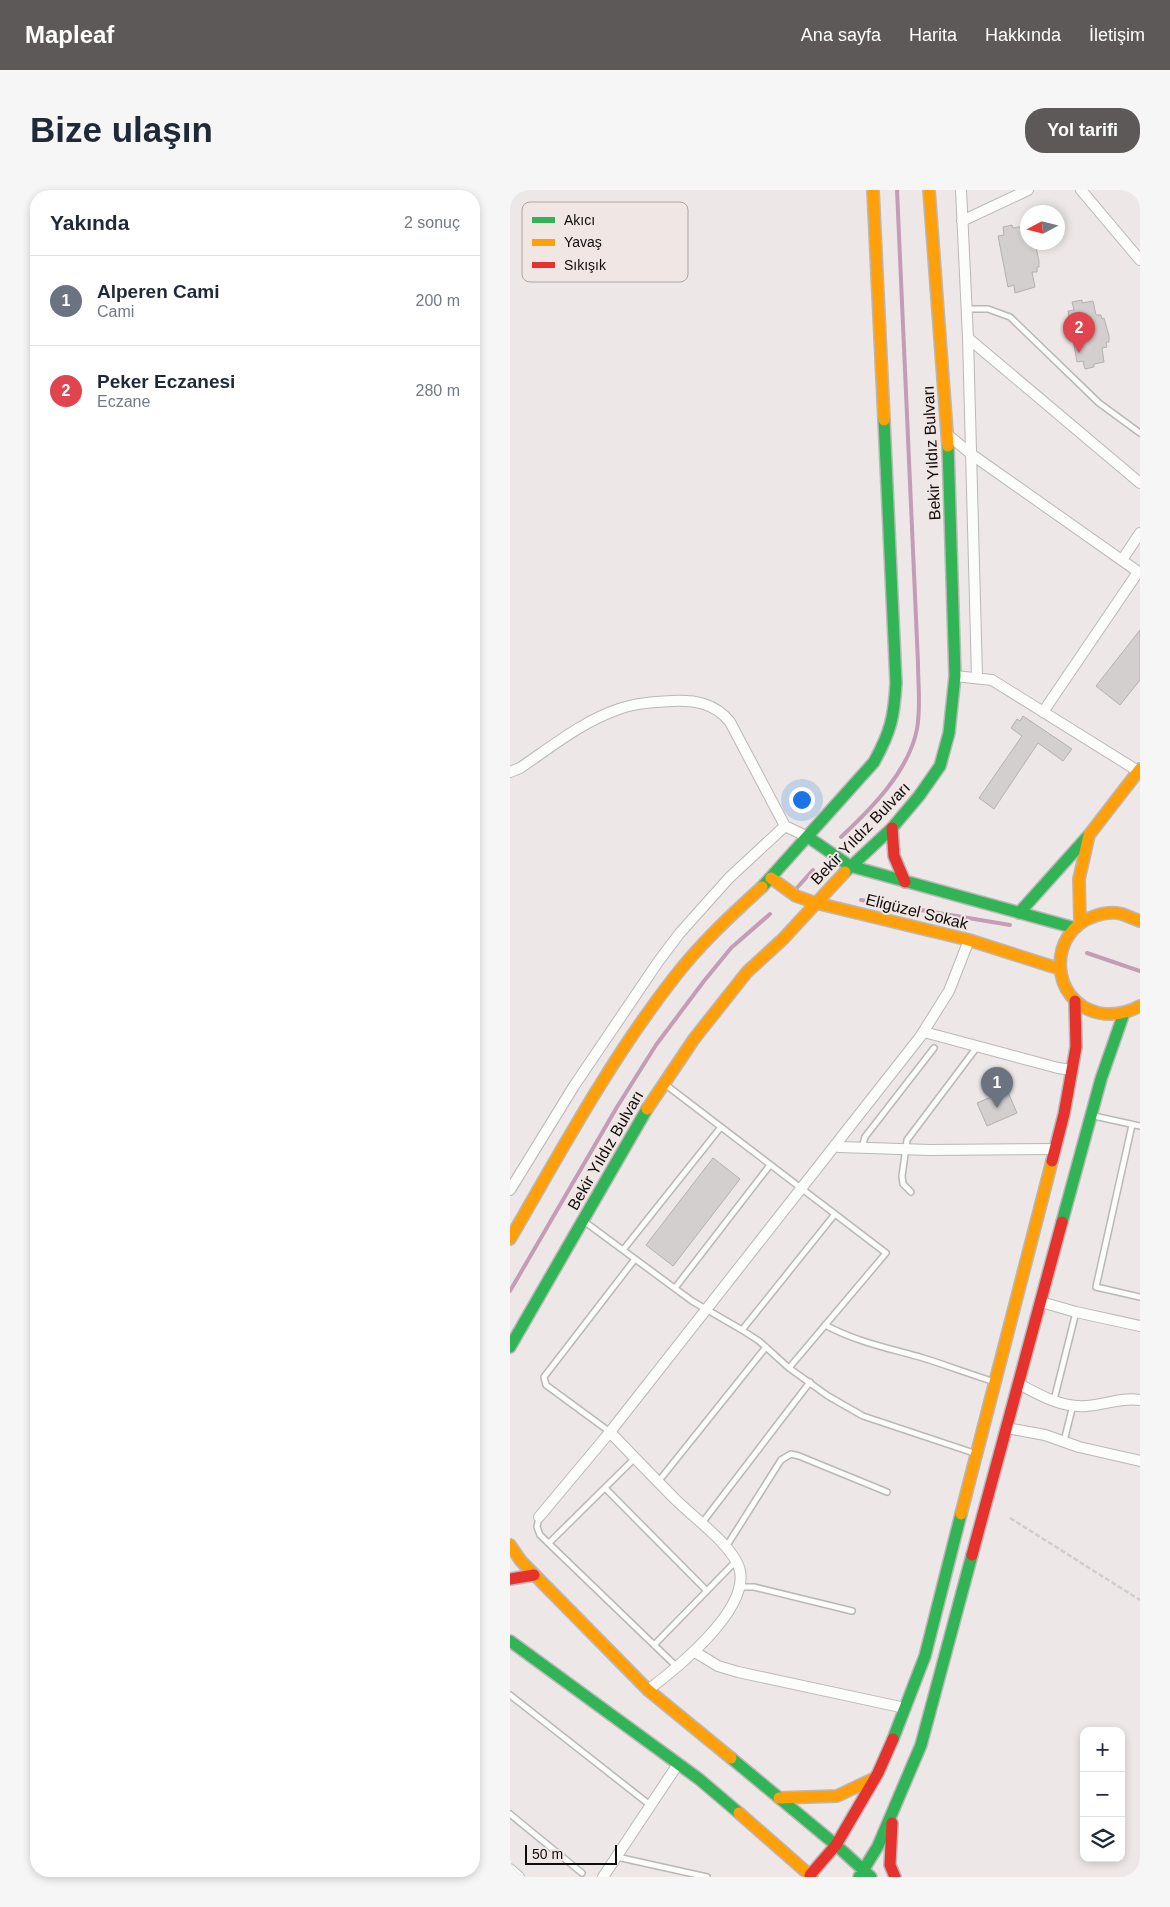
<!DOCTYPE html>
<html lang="tr">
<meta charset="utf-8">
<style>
body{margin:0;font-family:Helvetica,sans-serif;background:#f6f6f7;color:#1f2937}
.controls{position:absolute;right:15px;bottom:15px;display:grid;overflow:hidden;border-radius:10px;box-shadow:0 2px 8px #0003}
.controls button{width:45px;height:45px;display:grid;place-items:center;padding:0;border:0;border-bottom:1px solid #e0e1e3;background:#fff;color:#1f2937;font:25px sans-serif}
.compass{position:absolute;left:510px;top:15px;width:45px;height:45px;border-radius:50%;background:#fff;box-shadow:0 2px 8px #0003;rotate:263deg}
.scale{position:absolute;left:15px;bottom:12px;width:92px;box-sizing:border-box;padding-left:5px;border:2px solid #0f0c0b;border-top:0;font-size:14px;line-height:18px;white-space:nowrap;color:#0f0c0b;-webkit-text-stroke:4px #f0e6e4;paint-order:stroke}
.you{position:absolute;left:291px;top:609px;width:18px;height:18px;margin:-12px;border:4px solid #fff;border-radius:50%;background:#1a73e8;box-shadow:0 0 0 8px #1a73e833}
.badge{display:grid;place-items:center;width:32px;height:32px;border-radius:50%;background:#5d5958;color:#fff;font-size:16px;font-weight:700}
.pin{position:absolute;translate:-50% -41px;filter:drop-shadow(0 1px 2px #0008)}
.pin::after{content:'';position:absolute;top:26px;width:18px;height:15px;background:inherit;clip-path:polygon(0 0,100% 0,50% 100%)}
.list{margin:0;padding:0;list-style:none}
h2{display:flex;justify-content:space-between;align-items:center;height:65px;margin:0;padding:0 20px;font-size:21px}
h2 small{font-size:16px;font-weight:400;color:#747a83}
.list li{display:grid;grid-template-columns:32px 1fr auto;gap:15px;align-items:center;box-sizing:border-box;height:90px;padding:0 20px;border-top:1px solid #e0e1e3}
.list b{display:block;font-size:19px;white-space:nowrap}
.list p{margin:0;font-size:16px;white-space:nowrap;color:#747a83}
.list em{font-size:16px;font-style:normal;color:#747a83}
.icon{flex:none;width:28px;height:28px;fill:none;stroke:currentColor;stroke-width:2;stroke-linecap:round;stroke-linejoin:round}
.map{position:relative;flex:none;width:630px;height:1687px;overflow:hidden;border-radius:20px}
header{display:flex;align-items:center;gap:30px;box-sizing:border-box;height:70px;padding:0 25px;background:#5d5958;color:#fff}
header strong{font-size:24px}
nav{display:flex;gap:28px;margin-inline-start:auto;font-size:18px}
.intro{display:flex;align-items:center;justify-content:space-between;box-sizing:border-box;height:120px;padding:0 30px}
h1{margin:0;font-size:35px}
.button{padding:12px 22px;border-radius:20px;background:#5d5958;color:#fff;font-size:18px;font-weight:700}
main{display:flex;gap:30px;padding:0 30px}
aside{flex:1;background:#fff;border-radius:20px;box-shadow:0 2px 8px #0003}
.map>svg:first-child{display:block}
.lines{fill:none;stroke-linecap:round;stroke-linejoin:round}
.stream{stroke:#c49cb5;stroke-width:4}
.building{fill:#d3cfcf;stroke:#b4b0b0}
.lane-casing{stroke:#bbb7b7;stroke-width:8}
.street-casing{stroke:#bbb7b7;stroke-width:12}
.fast-casing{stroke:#bbb7b7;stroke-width:14}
.slow-casing{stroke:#bbb7b7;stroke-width:14}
.jam-casing{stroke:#bbb7b7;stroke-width:14}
.path{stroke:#cecdcd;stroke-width:2.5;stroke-dasharray:5 2.5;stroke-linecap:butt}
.lane{stroke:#fcfcfb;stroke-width:5}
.street{stroke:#fcfcfb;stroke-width:10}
.fast{stroke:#30b455;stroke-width:11}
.slow{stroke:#ff9f0a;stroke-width:11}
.jam{stroke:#e5322d;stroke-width:11}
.labels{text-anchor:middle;stroke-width:4;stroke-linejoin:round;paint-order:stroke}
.street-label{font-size:16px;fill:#0f0c0b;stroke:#f0e6e4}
.key{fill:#f0e6e4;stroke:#aca5a3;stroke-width:1}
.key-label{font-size:14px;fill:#0f0c0b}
</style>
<header>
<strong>Mapleaf</strong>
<nav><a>Ana sayfa</a><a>Harita</a><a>Hakkında</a><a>İletişim</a></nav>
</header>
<div class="intro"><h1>Bize ulaşın</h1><a class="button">Yol tarifi</a></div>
<main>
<aside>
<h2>Yakında<small>2 sonuç</small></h2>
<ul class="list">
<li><span class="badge" style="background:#6b7280">1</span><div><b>Alperen Cami</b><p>Cami</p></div><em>200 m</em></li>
<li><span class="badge" style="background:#e0444e">2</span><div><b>Peker Eczanesi</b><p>Eczane</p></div><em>280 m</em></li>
</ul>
</aside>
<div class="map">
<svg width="630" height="1687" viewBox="0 0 630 1687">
<rect width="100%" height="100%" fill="#ede8e7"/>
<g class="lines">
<path class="stream" d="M331 647C361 619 399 581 407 539 411 517 408 495 408 473L387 0
M285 700 303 680
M351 710 500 735
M577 763 630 781
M0 1101 107 917 146 855 194 791 221 758 260 724"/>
</g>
<path class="building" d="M502 35 503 38 514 36 518 54 525 53 529 71V77H527V82H522L525 97 505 103 504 95 498 97 488 46 494 45 493 37Z
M572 110V113L583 111 586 125H591L592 129 594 128 599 146V152H596L597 157 592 158 594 172 584 174V177L575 179 573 171 567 172 558 121 564 120 562 112Z
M630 440V490L610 515 586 496Z
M513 526 562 559 553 571 528 553 484 619 469 608 512 546 501 538 507 529 510 531Z
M497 900 507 923 477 936 467 913Z
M203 968 230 989 163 1076 136 1055Z"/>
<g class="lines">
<defs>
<path id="lane" d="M456 119H478L500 127 589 213 630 243
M156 895 376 1063 279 1178
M584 926 630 936
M622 935 586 1097 630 1107
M352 957 355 947 424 858
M401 1002 393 994 392 986 397 950 467 857
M75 1032 182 1111 232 1140 249 1151 279 1178 318 1206 353 1226 464 1263
M113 1060 211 937
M165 1098 260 975
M315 1135C347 1152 378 1158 413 1168 436 1175 459 1184 482 1191
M232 1140 325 1024
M544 1210 566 1122
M100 1242 36 1195 34 1187 125 1069
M554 1251 563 1215
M148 1292 256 1157
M95 1298 197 1401
M29 1327 27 1337 30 1345 167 1477
M192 1333 300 1192
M39 1353 125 1268
M216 1357 271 1270 281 1264 289 1266 377 1302
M230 1397H244L342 1421
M144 1455 226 1371
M0 1505 140 1615
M0 1624 72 1683
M107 1667 197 1687"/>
<path id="street" d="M451 0 458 148 467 487
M571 0 630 70
M452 31 518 0
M458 148 630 293
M437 244 461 264 630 383
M612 370 630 343
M445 486 482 490 628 581
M533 522 628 382
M0 582 10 578C41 557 73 531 109 519 126 513 144 512 162 511 185 510 205 513 220 532L275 636 219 688 169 744 148 772 64 896 0 1000
M275 636 298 647
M414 842 548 878 562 880
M325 955 329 957 420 960 545 959
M531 1112 566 1122 630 1136
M509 1194C529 1205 552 1218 576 1216 595 1215 611 1207 630 1210
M497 1238 535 1245 569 1257 630 1271
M100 1242C122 1265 144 1288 166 1310 183 1327 225 1357 230 1381 238 1421 167 1478 138 1500
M29 1327 100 1242 410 847 439 801 459 750
M185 1462 208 1476 228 1482 395 1518
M0 1679 9 1687
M93 1687 168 1574"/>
<path id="fast" d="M298 647 340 676 565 738
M335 682 382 638 409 606 430 576 439 543 445 486 438 256
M252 697 364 572C381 541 384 527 386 493L374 230
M509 723 578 646
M552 1032 591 889 614 823
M0 1157 137 919
M0 1451 189 1589 229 1623
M383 1549 415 1466 451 1324
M221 1568 326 1655 361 1687
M349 1687 368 1656 411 1555 462 1365"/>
<path id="slow" d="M363 0 374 230
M419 0 438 256
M261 688 286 706 306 713 459 750 550 779
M630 731C624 729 618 726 612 724 604 722 593 723 585 726 537 741 539 812 589 823 604 826 617 823 630 816
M570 732 569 689 579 645 630 579
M137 919 184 849 237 782 273 749 335 682
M0 1049C51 961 100 870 163 789 189 755 220 726 252 697
M451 1324 542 971
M0 1355 11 1371 138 1500 221 1568
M269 1608 327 1606 365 1588
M229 1623 302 1687"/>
<path id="jam" d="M382 638 384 666 395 692
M542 971 554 924 566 857 565 811
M462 1365 552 1032
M0 1389 24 1385
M382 1633 380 1675 385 1687
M300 1685 326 1655 368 1583 383 1549"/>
</defs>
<use href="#lane" class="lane-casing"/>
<use href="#street" class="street-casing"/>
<use href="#fast" class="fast-casing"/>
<use href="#slow" class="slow-casing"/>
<use href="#jam" class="jam-casing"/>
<path class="path" d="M500 1328 630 1410"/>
<use href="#lane" class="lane"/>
<use href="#street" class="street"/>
<use href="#fast" class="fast"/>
<use href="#slow" class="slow"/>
<use href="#jam" class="jam"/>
</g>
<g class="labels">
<g class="street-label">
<text transform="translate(421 263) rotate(-93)" y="6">Bekir Yıldız Bulvarı</text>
<text transform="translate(350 643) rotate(-46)" y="6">Bekir Yıldız Bulvarı</text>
<text transform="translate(407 721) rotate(14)" y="6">Eligüzel Sokak</text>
<text transform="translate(95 960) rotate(-60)" y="6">Bekir Yıldız Bulvarı</text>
</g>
</g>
<rect x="12" y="12" width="166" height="80" rx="8" class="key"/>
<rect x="22" y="27" width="23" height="6" fill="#30b455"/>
<rect x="22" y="49" width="23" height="7" fill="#ff9f0a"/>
<rect x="22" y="72" width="23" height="6" fill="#e5322d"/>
<g class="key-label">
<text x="54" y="35">Akıcı</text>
<text x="54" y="57">Yavaş</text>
<text x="54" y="80">Sıkışık</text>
</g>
</svg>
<div class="controls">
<button>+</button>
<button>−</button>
<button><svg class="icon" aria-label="layers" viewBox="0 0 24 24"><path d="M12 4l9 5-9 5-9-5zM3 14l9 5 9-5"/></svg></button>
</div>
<svg class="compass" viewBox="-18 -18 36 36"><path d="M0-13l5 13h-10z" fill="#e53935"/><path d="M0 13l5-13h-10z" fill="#747a83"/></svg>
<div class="scale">50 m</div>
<div class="you"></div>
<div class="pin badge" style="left:487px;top:918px;background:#6b7280">1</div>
<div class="pin badge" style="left:569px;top:163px;background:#e0444e">2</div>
</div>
</main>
